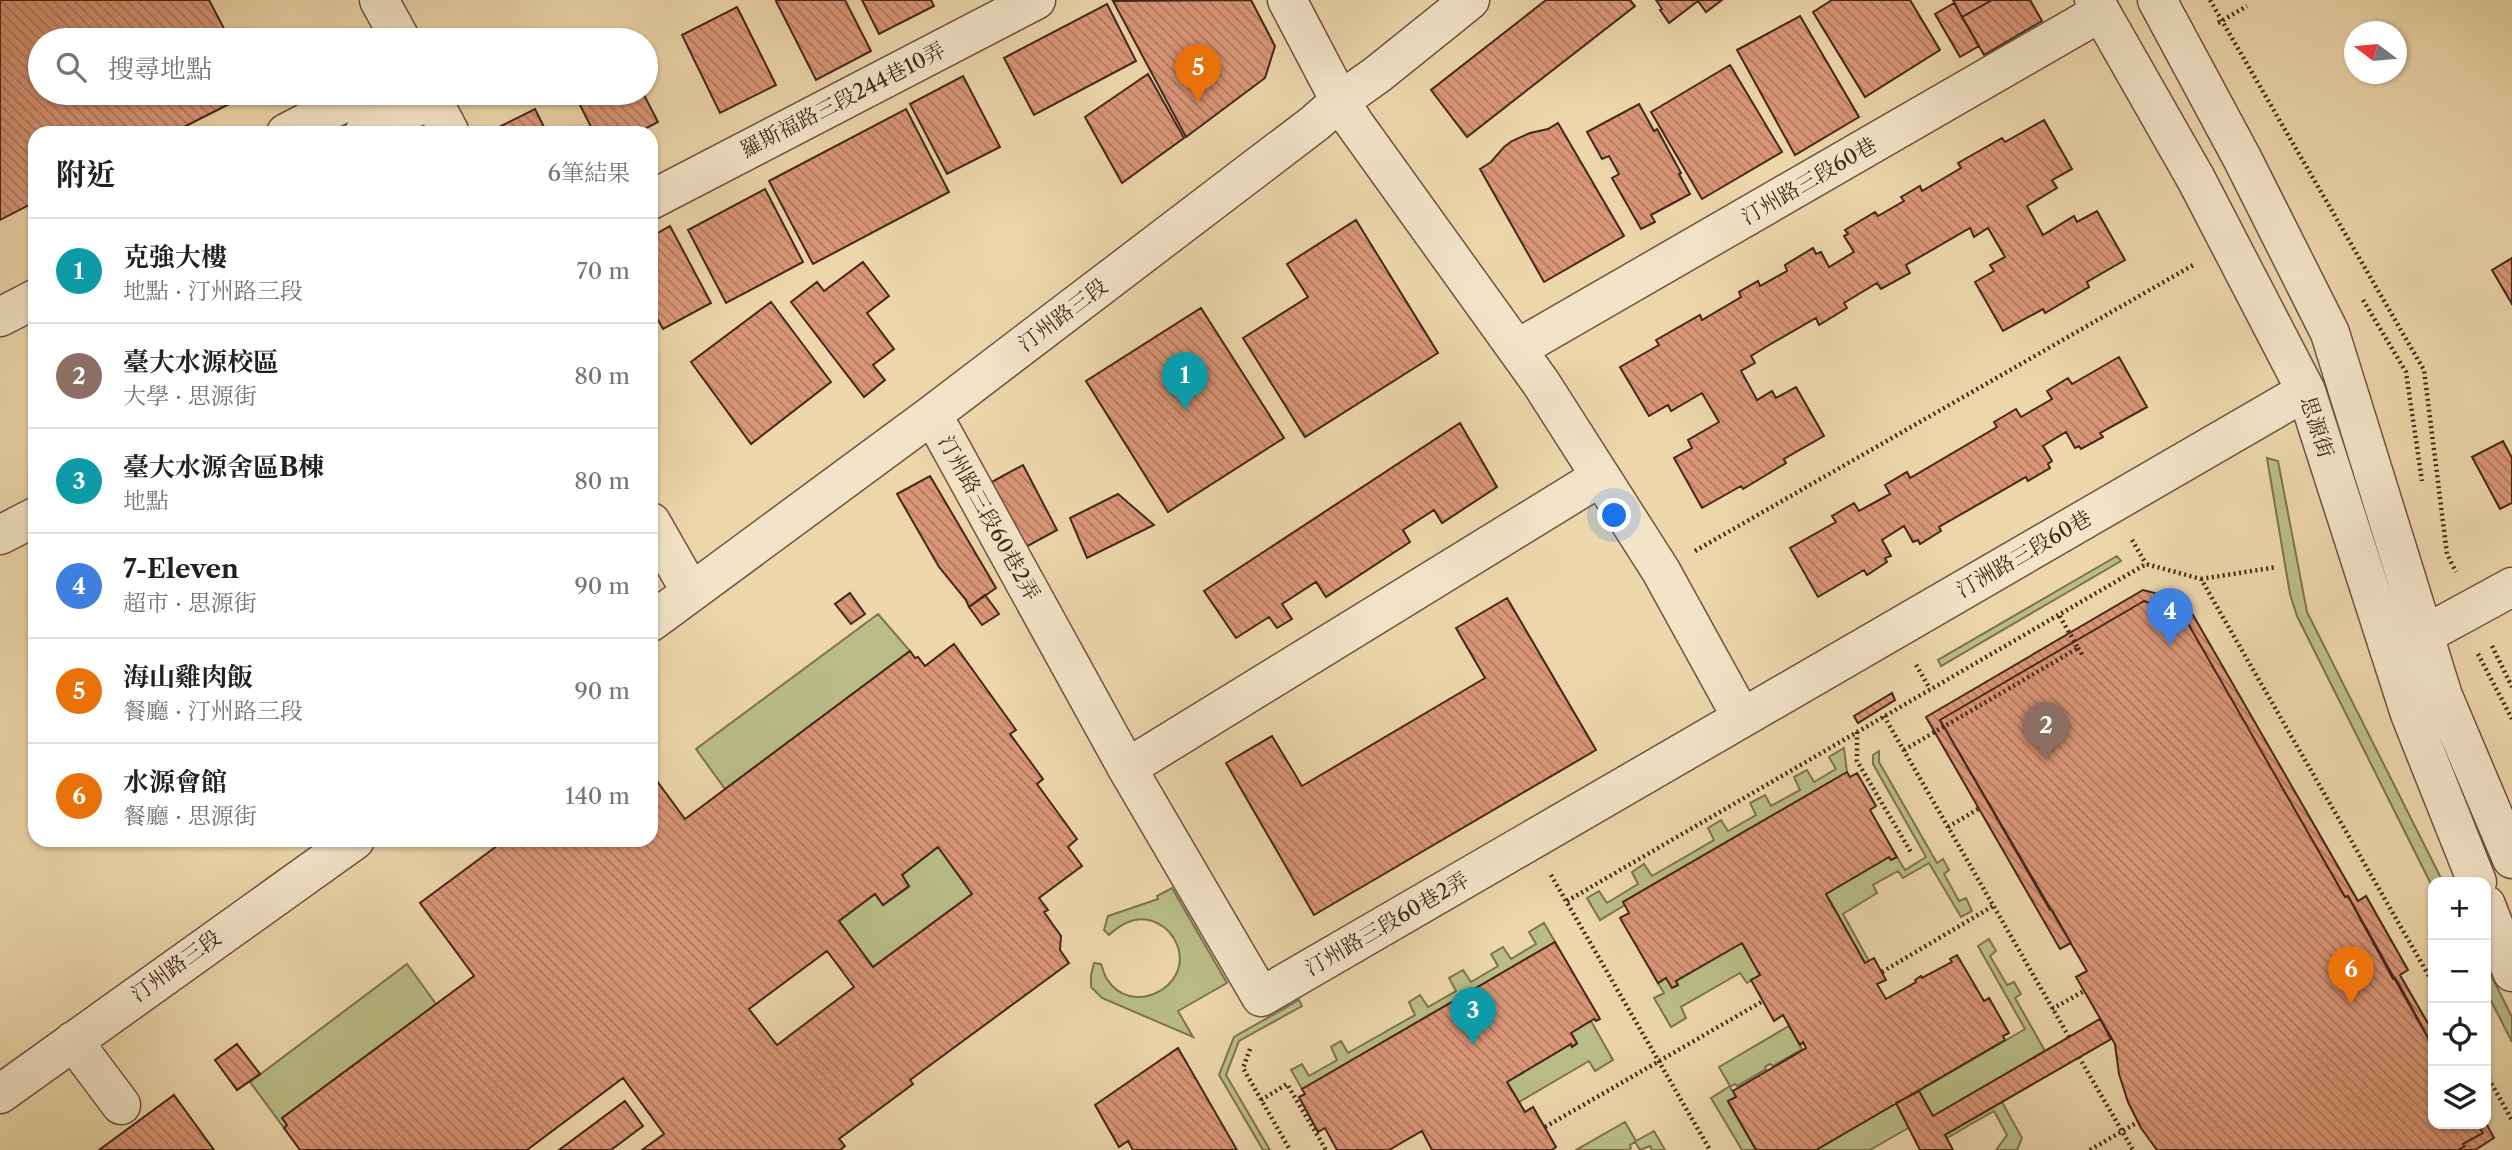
<!DOCTYPE html>
<html lang="zh-TW">
<meta charset="utf-8">
<style>
body{margin:0;font-family:"Libre Caslon Text","Noto Serif TC",serif;background:#f2f2f2;color:#202124}
.controls{position:absolute;right:21px;bottom:21px;display:grid;overflow:hidden;border-radius:14px;box-shadow:0 2px 5px #0004}
.controls button{width:63px;height:63px;display:grid;place-items:center;padding:0;border:0;border-bottom:2px solid #e0e0e0;background:#fff;color:#202124;font:35px sans-serif}
.compass{position:absolute;left:2344px;top:21px;width:63px;height:63px;border-radius:50%;background:#fff;box-shadow:0 2px 5px #0004;rotate:286deg}
.you{position:absolute;left:1615px;top:516px;width:24px;height:24px;margin:-18px;border:5px solid #fff;border-radius:50%;background:#1a73e8;box-shadow:0 0 0 10px #1a73e833}
.badge{display:grid;place-items:center;width:46px;height:46px;border-radius:50%;background:#0f766e;color:#fff;font-size:23px;font-weight:700}
.pin{position:absolute;translate:-50% -58px;filter:drop-shadow(0 2px 4px #0008)}
.pin::after{content:'';position:absolute;top:37px;width:24px;height:21px;background:inherit;clip-path:polygon(0 0,100% 0,50% 100%)}
.list{margin:0;padding:0;list-style:none}
h2{display:flex;justify-content:space-between;align-items:center;height:91px;margin:0;padding:0 28px;font-size:30px}
h2 small{font-size:23px;font-weight:400;color:#757577}
.list li{display:grid;grid-template-columns:46px 1fr auto;gap:21px;align-items:center;box-sizing:border-box;height:105px;padding:0 28px;border-top:2px solid #e0e0e0}
.list b{display:block;font-size:26px;white-space:nowrap}
.list p{margin:0;font-size:23px;white-space:nowrap;color:#757577}
.list em{font-size:23px;font-style:normal;color:#757577}
.icon{flex:none;width:38px;height:38px;fill:none;stroke:currentColor;stroke-width:2;stroke-linecap:round;stroke-linejoin:round}
.map{position:relative;flex:none;width:2512px;height:1150px;overflow:hidden}
.search{position:absolute;background:#fff;box-shadow:0 2px 5px #0004;left:28px;top:28px;width:630px;height:77px;display:flex;align-items:center;gap:18px;box-sizing:border-box;padding:0 24px;border-radius:38px;color:#757577;font-size:26px}
.panel{position:absolute;background:#fff;box-shadow:0 2px 5px #0004;left:28px;top:126px;width:630px;height:721px;border-radius:21px}
.map>svg:first-child{display:block}
.garden{fill:#b9bd87;stroke:#7e7251;stroke-width:2}
.building{fill:url(#building-back-hatch);stroke:#43271b;stroke-width:2;fill-rule:evenodd}
.lines{fill:none;stroke-linecap:round;stroke-linejoin:round}
.minor-casing{stroke:#6d533f;stroke-width:41}
.path{stroke:#43271b;stroke-width:4.5;stroke-dasharray:2 3.5;stroke-linecap:butt}
.minor{stroke:#f3e4c8;stroke-width:38}
.labels{text-anchor:middle;stroke-width:6;stroke-linejoin:round;paint-order:stroke}
.street-label{font-size:21px;fill:#43271b;stroke:#f3e4c8}
</style>
<div class="map">
<svg width="2512" height="1150" viewBox="0 0 2512 1150">
<defs>
<pattern id="building-back-hatch" width="6" height="6" patternUnits="userSpaceOnUse" patternTransform="scale(1.75)"><rect width="6" height="6" fill="#da9677"/><path d="M-1 5l2 2M0 0l6 6M5-1l2 2" fill="none" stroke="#b27a61"/></pattern>
</defs>
<rect width="100%" height="100%" fill="#ecd6aa"/>
<filter id="stains"><feTurbulence type="fractalNoise" baseFrequency=".00286" numOctaves="4"/><feColorMatrix values="0 0 0 0 .2 0 0 0 0 .09 0 0 0 0 .02 0 0 0 .5 -.17"/></filter>
<radialGradient id="worn" r=".72"><stop offset=".6" stop-color="#630" stop-opacity="0"/><stop offset="1" stop-color="#630" stop-opacity=".3"/></radialGradient>
<path class="garden" d="M2267 458 2278 461 2307 612 2443 882H2433V888L2297 616 2290 594Z
M2117 556 2121 561 1941 666 1938 660Z
M878 614 910 651 725 789 696 749Z
M1844 748 1847 772 1623 902 1625 905 1600 920 1587 898 1599 891 1607 903 1638 884 1632 872 1644 864 1652 876 1714 840 1708 828 1721 820 1728 831 1756 815 1750 803 1765 795 1771 806 1800 790 1794 777 1807 770 1814 782 1836 769 1829 757Z
M1879 751V762L1937 863 1943 859 1949 870 1944 874 1959 901 1966 898 1972 911 1961 917 1929 863 1903 878 1898 871 1873 885 1877 893 1843 914 1869 961 1865 963 1826 894 1889 857 1891 860 1897 857 1905 870 1926 857 1873 764V755Z
M938 847 972 894 873 967 839 921 875 894 883 905 909 887 902 875Z
M1172 888 1227 983 1178 1011 1193 1037 1102 998 1091 987V975L1094 963 1101 964C1103 969 1104 975 1107 979 1130 1017 1191 989 1178 947 1174 936 1168 928 1157 923 1139 914 1123 922 1109 935L1104 930 1108 916 1158 899 1157 896Z
M1544 923 1555 942 1302 1089 1291 1070 1302 1064 1309 1076 1337 1060 1331 1047 1341 1041 1348 1053 1415 1015 1409 1002 1420 995 1428 1007 1456 991 1449 978 1463 970 1471 982 1498 966 1491 954 1503 947 1511 959 1536 944 1529 932Z
M1989 939 1996 951 1990 956 2007 985 2014 982 2021 994 2015 998 2045 1051 1933 1116 1919 1091 2025 1029 1978 946Z
M1742 943 1760 975 1747 983 1740 973 1681 1007 1686 1018 1671 1027 1654 998 1664 993 1658 983 1666 978 1673 987 1678 985 1676 981Z
M407 964 436 1004 283 1118 287 1125 284 1128 250 1082Z
M2486 965 2512 1017V1042L2486 991Z
M1299 1000 1302 1006 1239 1041 1226 1075 1270 1150H1263L1219 1075 1234 1037Z
M1591 1021 1613 1060 1595 1071 1589 1061 1519 1102 1507 1082 1571 1044 1573 1046 1577 1044 1571 1033Z
M1789 1026 1802 1049 1773 1066 1770 1064 1765 1067 1766 1069 1737 1086 1735 1084 1730 1087 1736 1097 1728 1102 1756 1150H1742L1711 1098 1730 1086 1719 1067Z
M2002 1102 2022 1138 2017 1150H1996L2007 1135 1994 1111 1947 1138 1945 1135Z
M1896 1103 1910 1127 1870 1150H1816Z
M1625 1122 1636 1141 1654 1131 1665 1150H1652L1650 1146 1640 1150 1635 1142 1630 1145 1631 1148 1628 1150H1576Z"/>
<path class="building" d="M0 0H209L230 40H40V93H251L172 133H35V202L0 220Z
M779 0H845L871 51 816 80 776 1Z
M862 0H931L934 6 879 34Z
M1251 0 1275 46 1265 78 1186 137 1113 1Z
M1546 0H1630L1635 6 1467 137 1431 90Z
M1656 0H1722L1706 12 1698 1 1669 23 1660 10 1662 9Z
M1832 0H1910L1940 50 1865 97 1813 12Z
M1953 0H1992L1962 17Z
M1992 0H2030L2042 21 1984 55 1962 17Z
M1954 3 1979 46 1960 57 1935 14Z
M1107 4 1136 61 1034 115 1004 58Z
M737 7 776 85 720 113 682 35Z
M1800 16 1859 117 1795 155 1737 50Z
M1730 65 1782 152 1702 199 1651 112Z
M1148 74 1184 138 1122 183 1085 117Z
M963 76 1000 147 947 174 910 104Z
M574 93H643L658 122 637 133H594Z
M1639 104 1654 131 1657 129 1681 173 1679 174 1690 194 1651 215 1655 222 1641 229 1612 178 1619 174 1609 156 1602 159 1587 132Z
M535 109 547 133H487Z
M906 109 949 192 813 264 769 181Z
M2044 120 2072 169 2052 180 2057 188 2027 206 2043 235 2074 216 2077 222 2097 211 2125 260 2087 282 2089 287 2045 313 2043 309 2003 331 1975 282 1994 271 1990 265 2005 257 1988 228 1974 237 1970 228 1906 265 1910 273 1881 289 1877 283 1844 303 1847 308 1819 325 1816 318 1769 345 1751 356 1755 363 1741 371 1757 400 1772 391 1776 398 1796 387 1824 436 1784 459 1786 463 1743 489 1741 486 1702 508 1674 458 1692 448 1688 440 1719 422 1702 393 1671 411 1668 405 1649 416 1620 367 1659 345 1656 340 1700 315 1702 320 1741 297 1739 292 1758 281 1760 286 1787 271 1785 265 1813 248 1816 254 1821 252 1829 267 1854 252 1844 236 1848 234 1845 230 1875 212 1878 216 1904 201 1901 197 1920 186 1922 191 1961 168 1958 163 2002 138 2005 142Z
M1558 123 1624 236 1544 282 1480 169 1491 162 1504 147 1512 141 1530 133 1548 129Z
M765 189 803 262 726 303 688 230Z
M1356 220 1438 353 1305 437 1243 338 1308 297 1287 264Z
M670 226 711 303 663 329 651 307V237Z
M2512 258V304L2492 270Z
M863 262 889 296 867 313 894 349 873 365 885 380 864 397 791 302 817 282 824 291Z
M771 302 831 382 751 444 691 362Z
M1201 308 1284 438 1168 512 1086 381Z
M2119 357 2147 407 2100 433 2103 437 2081 449 2079 446 2075 448 2066 432 2043 446 2052 461 2048 464 2050 468 2028 481 2026 477 1939 527 1941 531 1920 544 1918 540 1913 542 1904 526 1882 540 1891 556 1885 558 1887 562 1867 575 1864 570 1818 597 1790 548 1836 522 1832 516 1854 503 1859 511 1890 494 1885 485 1907 472 1910 478 1997 427 1994 422 2016 409 2021 417 2052 399 2047 391 2068 378 2072 384Z
M1460 423 1497 487 1442 523 1434 510 1403 530 1410 542 1326 597 1316 582 1282 604 1292 619 1277 628 1269 617 1236 638 1204 591Z
M2503 441 2512 458V503L2500 509 2472 457Z
M1023 465 1057 530 1024 548 990 483Z
M930 476 996 588 969 607 966 600 939 567 897 494Z
M1118 494 1154 525 1087 558 1070 518Z
M2143 590 2185 601 2358 901 2366 896 2408 970 2400 975 2433 1032V1047L2348 896 2345 897 2182 613 2144 601 1940 720 2050 910H2052L2071 943 2060 949 1926 717Z
M850 593 865 614 851 624 835 604Z
M985 595 999 614 982 625 969 607Z
M1507 598 1596 750 1314 915 1226 763 1272 736 1302 786 1485 678 1456 628Z
M2144 601 2182 613 2345 897 2348 896 2393 979 2395 978 2400 986 2433 1047V1124H2477L2483 1133 2463 1144 2465 1146 2458 1150H2157L2141 1128 2128 1102 2119 1074 2115 1044 2076 977 2087 971 1940 720Z
M954 644 1016 730 1010 734 1043 779 1037 784 1077 839 1068 847 1082 866 1039 898 1048 910 1044 912 1061 936 1060 950 1069 963 910 1080 913 1084 839 1139 845 1146 840 1150H642L664 1134 623 1078 527 1150H300L284 1128 287 1125 282 1118 474 976 420 903 505 840H651V773L685 819 910 651 915 658 918 657 925 666ZM938 847 972 894 873 967 839 921 875 894 883 905 909 886 902 875ZM827 951 854 987 777 1045 749 1009Z
M1892 693 1895 700 1858 723 1854 716Z
M1847 772 1850 777 1857 773 1876 806 1870 810 1897 857 1891 860 1889 857 1826 894 1865 963 1874 958 1886 980 1877 984 1886 999 1916 982 1915 980 1921 976 1922 978 1952 962 1950 959 1957 955 1984 1001 1989 998 2009 1033 2003 1036 2005 1040 1816 1150H1756L1728 1101 1736 1097 1733 1091 1806 1048 1803 1042 1800 1045 1783 1015 1774 1021 1751 980 1760 975 1742 943 1676 981 1678 985 1672 988 1666 978 1658 983 1620 918 1629 913 1623 902Z
M1555 942 1600 1019 1596 1021 1594 1019 1571 1033 1577 1043 1572 1047 1571 1044 1507 1082 1525 1112 1533 1107 1556 1147 1552 1150H1432L1422 1131 1389 1150H1337L1325 1128 1318 1132 1299 1097 1305 1094 1302 1089Z
M2100 1019 2111 1039 1945 1135 1953 1150H1920L1896 1103 1919 1091 1933 1116Z
M237 1044 260 1074 237 1090 215 1060Z
M1178 1048 1237 1150H1133L1128 1141 1119 1147 1095 1105Z
M174 1095 214 1150H99Z
M625 1101 643 1126 611 1150H559Z
M2486 1123 2494 1138 2475 1150H2458L2465 1146 2463 1144 2483 1133 2477 1124Z"/>
<g class="lines">
<defs>
<path id="minor" d="M379 0 401 40
M1287 0 1340 101 1354 123 1541 383 1661 571 1742 718
M2094 0 2196 179 2306 391 2410 714 2477 882
M2157 0 2242 158 2330 333 2443 696 2512 859
M429 93 450 133
M286 133 363 93
M364 133 432 99
M651 200 1036 0
M0 317 35 299
M1517 349 2101 12
M929 417 942 432 1127 768 1261 997 2306 391
M651 522 691 592
M0 535 35 517
M651 622 929 417 1315 123 1340 101 1378 74 1470 0
M2424 635 2512 587
M1127 768 1600 477
M2486 905 2512 972
M73 1041 121 1105
M0 1094 355 840"/>
</defs>
<use href="#minor" class="minor-casing"/>
<path class="path" d="M2210 0 2424 370 2447 554 2456 572
M2218 23 2247 6
M2363 300 2406 372 2422 481
M2132 540 2146 564
M1695 551 2195 264
M2201 579 2277 567
M2492 646 2512 687
M2078 648 2083 656
M2478 654 2512 719
M1916 665 1930 689
M1884 716 2069 1037
M1857 732V761L1912 854
M1904 750 2078 648 2059 615
M1948 827 1978 809
M1551 875 1710 1150
M1567 901 2146 564 2201 579 2433 983
M1882 972 1993 906
M2052 1009 2084 991
M1250 1049 1243 1068 1290 1150
M2079 1057 2133 1150
M2486 1074 2512 1120
M1261 1100 1287 1084 1326 1150
M1545 1127 1763 1001
M2090 1150 2138 1122"/>
<use href="#minor" class="minor"/>
</g>
<g class="labels">
<g class="street-label">
<text transform="translate(843 100) rotate(-27)" y="7">羅斯福路三段244巷10弄</text>
<text transform="translate(1809 181) rotate(-30)" y="7">汀州路三段60巷</text>
<text transform="translate(1063 315) rotate(-37)" y="7">汀州路三段</text>
<text transform="translate(2317 427) rotate(72)" y="7">思源街</text>
<text transform="translate(989 518) rotate(61)" y="7">汀州路三段60巷2弄</text>
<text transform="translate(2024 554) rotate(-30)" y="7">汀洲路三段60巷</text>
<text transform="translate(1387 924) rotate(-30)" y="7">汀州路三段60巷2弄</text>
<text transform="translate(176 966) rotate(-36)" y="7">汀州路三段</text>
</g>
</g>
<rect width="100%" height="100%" filter="url(#stains)"/>
<rect width="100%" height="100%" fill="url(#worn)"/>
</svg>
<div class="controls">
<button>+</button>
<button>−</button>
<button><svg class="icon" aria-label="locate" viewBox="0 0 24 24"><circle cx="12" cy="12" r="6"/><path d="M12 2v4M12 18v4M2 12h4M18 12h4"/></svg></button>
<button><svg class="icon" aria-label="layers" viewBox="0 0 24 24"><path d="M12 4l9 5-9 5-9-5zM3 14l9 5 9-5"/></svg></button>
</div>
<svg class="compass" viewBox="-18 -18 36 36"><path d="M0-13l5 13h-10z" fill="#e53935"/><path d="M0 13l5-13h-10z" fill="#757577"/></svg>
<div class="you"></div>
<div class="pin badge" style="left:1185px;top:410px;background:#0f9aa8">1</div>
<div class="pin badge" style="left:2046px;top:760px;background:#8d6e63">2</div>
<div class="pin badge" style="left:1473px;top:1045px;background:#0f9aa8">3</div>
<div class="pin badge" style="left:2170px;top:646px;background:#3f7fe0">4</div>
<div class="pin badge" style="left:1198px;top:102px;background:#e8710a">5</div>
<div class="pin badge" style="left:2351px;top:1004px;background:#e8710a">6</div>
<div class="search"><svg class="icon" aria-label="search" viewBox="0 0 24 24"><circle cx="10" cy="10" r="6"/><path d="M15 15l6 6"/></svg>搜尋地點</div>
<section class="panel">
<h2>附近<small>6筆結果</small></h2>
<ul class="list">
<li><span class="badge" style="background:#0f9aa8">1</span><div><b>克強大樓</b><p>地點 · 汀州路三段</p></div><em>70 m</em></li>
<li><span class="badge" style="background:#8d6e63">2</span><div><b>臺大水源校區</b><p>大學 · 思源街</p></div><em>80 m</em></li>
<li><span class="badge" style="background:#0f9aa8">3</span><div><b>臺大水源舍區B棟</b><p>地點</p></div><em>80 m</em></li>
<li><span class="badge" style="background:#3f7fe0">4</span><div><b>7-Eleven</b><p>超市 · 思源街</p></div><em>90 m</em></li>
<li><span class="badge" style="background:#e8710a">5</span><div><b>海山雞肉飯</b><p>餐廳 · 汀州路三段</p></div><em>90 m</em></li>
<li><span class="badge" style="background:#e8710a">6</span><div><b>水源會館</b><p>餐廳 · 思源街</p></div><em>140 m</em></li>
</ul>
</section>
</div>
